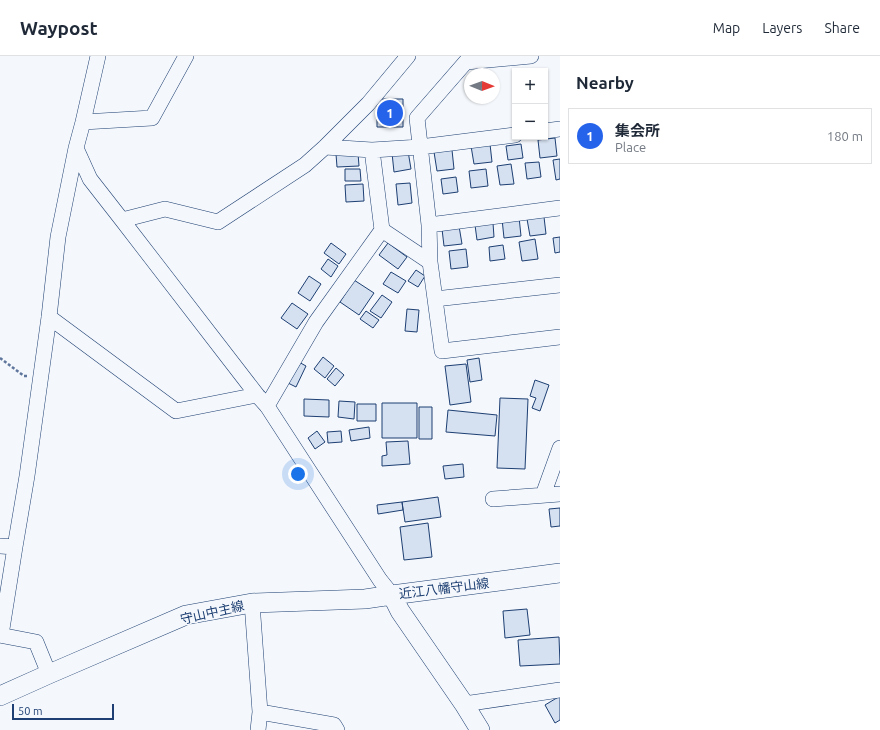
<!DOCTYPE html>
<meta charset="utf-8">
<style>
body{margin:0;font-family:Ubuntu,"Noto Sans JP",sans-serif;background:#f2f2f3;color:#1f2937}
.controls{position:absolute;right:12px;top:12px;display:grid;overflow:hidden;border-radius:0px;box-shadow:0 1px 3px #0004}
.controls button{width:36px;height:36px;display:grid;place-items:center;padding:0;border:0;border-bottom:1px solid #e0e1e3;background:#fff;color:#1f2937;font:20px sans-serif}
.compass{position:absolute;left:464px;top:12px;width:36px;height:36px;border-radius:50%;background:#fff;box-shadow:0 1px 3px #0004;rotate:91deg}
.scale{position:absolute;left:12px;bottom:10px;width:102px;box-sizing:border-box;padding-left:4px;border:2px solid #1d3f73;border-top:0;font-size:11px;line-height:14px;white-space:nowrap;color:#1d3f73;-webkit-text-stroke:3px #f4f7fb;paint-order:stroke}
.you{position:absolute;left:298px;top:418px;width:14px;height:14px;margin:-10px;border:3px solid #fff;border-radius:50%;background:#1a73e8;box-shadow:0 0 0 6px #1a73e833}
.badge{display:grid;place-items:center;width:26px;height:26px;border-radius:50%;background:#2563eb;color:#fff;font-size:13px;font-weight:700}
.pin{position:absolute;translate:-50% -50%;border:2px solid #fff;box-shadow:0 1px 4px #0006}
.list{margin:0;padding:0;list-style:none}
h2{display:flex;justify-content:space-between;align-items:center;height:52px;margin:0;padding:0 16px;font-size:17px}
h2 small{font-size:13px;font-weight:400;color:#747a83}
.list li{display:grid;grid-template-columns:26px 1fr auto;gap:12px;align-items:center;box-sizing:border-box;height:56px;margin:0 8px 8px;padding:0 8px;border:1px solid #e0e1e3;border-radius:0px}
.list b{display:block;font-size:15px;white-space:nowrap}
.list p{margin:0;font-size:13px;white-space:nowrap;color:#747a83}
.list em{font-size:13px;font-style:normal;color:#747a83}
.map{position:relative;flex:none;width:560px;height:674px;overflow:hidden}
header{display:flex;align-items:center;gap:24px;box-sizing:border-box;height:56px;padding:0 20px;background:#fff;border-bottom:1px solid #e0e1e3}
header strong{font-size:19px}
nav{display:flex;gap:22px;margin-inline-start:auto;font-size:14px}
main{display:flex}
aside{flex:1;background:#fff}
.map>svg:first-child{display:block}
.building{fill:#d5e0f0;stroke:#1d3f73}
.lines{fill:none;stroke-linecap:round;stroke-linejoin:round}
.minor-casing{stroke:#1d3f73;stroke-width:16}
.major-casing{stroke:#1d3f73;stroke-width:20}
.path{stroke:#5e769c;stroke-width:2.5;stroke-dasharray:3 2;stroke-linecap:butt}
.minor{stroke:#f4f7fb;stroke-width:15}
.major{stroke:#f4f7fb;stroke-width:19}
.labels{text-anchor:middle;stroke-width:3;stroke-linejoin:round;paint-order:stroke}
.street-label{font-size:13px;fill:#1d3f73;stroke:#f4f7fb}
</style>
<header>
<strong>Waypost</strong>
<nav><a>Map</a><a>Layers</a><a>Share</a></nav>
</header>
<main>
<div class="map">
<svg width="560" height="674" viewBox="0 0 560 674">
<rect width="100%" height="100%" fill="#f4f7fb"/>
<path class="building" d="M377 43H403V71H377Z
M555 82 557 100 540 102 538 84Z
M490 88 492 106 474 108 471 90Z
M521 88 523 102 508 104 506 90Z
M452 94 454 113 437 115 434 96Z
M408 95 411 113 394 116 392 97Z
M358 97 359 110 337 111 336 98Z
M560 103V123L556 124 553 104Z
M539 106 541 121 527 123 525 107Z
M511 108 514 128 500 129 497 110Z
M345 113H360L361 125H345Z
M486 113 488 130 471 132 469 115Z
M456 121 458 136 443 138 441 123Z
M410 127 412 147 398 149 396 128Z
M363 128 364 145 346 146 345 129Z
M519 161 521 180 504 182 502 163Z
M544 161 546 178 530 180 527 163Z
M493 167 494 181 477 184 475 169Z
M459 170 462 188 444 190 442 173Z
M560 181V196L555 197 553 182Z
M535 183 538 203 522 205 519 186Z
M331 187 346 198 339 208 324 197Z
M388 187 407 201 398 213 379 199Z
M503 189 505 203 490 205 489 191Z
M466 193 468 211 451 213 449 195Z
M328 203 338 210 331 221 321 213Z
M416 214 425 220 418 231 408 225Z
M391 216 406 225 398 237 383 228Z
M309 220 321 228 310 245 298 237Z
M354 224 374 237 359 259 340 246Z
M382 239 392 246 381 262 370 255Z
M292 247 308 258 297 273 281 262Z
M407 253 419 254 417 276 405 275Z
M366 255 379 264 373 272 360 263Z
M323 301 334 310 325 322 314 313Z
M479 302 482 324 470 326 467 304Z
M297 305 306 310 296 331 286 326Z
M466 308 471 346 450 349 445 310Z
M336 312 344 319 335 330 327 323Z
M535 324 549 329 540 355 532 352 536 342 530 340Z
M500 342 528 343 525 413 497 412Z
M304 343 329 344V361L304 360Z
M339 345 355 346 354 363 338 361Z
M382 347H417V382H382Z
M357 348H376V365H357Z
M419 351H432V383H419Z
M448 354 497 359 495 380 446 376Z
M369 371 370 382 351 385 349 374Z
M317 375 325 386 315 393 308 382Z
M341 375 342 386 328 387 327 376Z
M408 385 410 408 382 410V400L387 399 386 386Z
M463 408 464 421 445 423 443 410Z
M438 441 441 461 405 466 402 446Z
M402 446 403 454 378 458 377 449Z
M560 452V470L551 471 549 453Z
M428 467 432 501 404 504 400 471Z
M527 553 530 579 505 582 503 555Z
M559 581 560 608 520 610 518 584Z
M560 640V664L555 667 545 649Z"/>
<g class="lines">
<defs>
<path id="minor" d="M466 6 531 0
M83 66 152 62 186 0
M545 75 560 73
M325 91 372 94 420 91 515 79
M76 92 90 123 122 164 257 339 267 350 380 524 392 539
M122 164 165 153 218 166 305 109 325 91 368 48 408 0
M429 169 560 152
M382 174 430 206 442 295 560 281
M430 206 429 169 417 62 471 0
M435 243 560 229
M49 261 176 355 257 339
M267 350 316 266 382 174 372 94
M543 439 560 392
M493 443 560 438
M0 490 15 491
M252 547 260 656 258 674
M0 579 36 586 49 618
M1 579 15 491 27 420 49 261 58 181 76 92 83 66 98 0
M464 648 560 634
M260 656 334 669 337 674"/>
<path id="major" d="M392 539 400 555 464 648 480 674
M0 640 49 618 186 559 252 547 365 543 392 539 560 517"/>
</defs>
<use href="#minor" class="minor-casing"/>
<use href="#major" class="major-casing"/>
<path class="path" d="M0 302 24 320H28"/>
<use href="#minor" class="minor"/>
<use href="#major" class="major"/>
</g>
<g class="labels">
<g class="street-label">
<text transform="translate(444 532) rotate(-7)" y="5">近江八幡守山線</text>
<text transform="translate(212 556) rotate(-13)" y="5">守山中主線</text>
</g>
</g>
</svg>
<div class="controls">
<button>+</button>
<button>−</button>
</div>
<svg class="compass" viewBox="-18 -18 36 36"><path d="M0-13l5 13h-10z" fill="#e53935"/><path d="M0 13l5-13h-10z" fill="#747a83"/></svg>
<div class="scale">50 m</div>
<div class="you"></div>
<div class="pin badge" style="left:390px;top:57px">1</div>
</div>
<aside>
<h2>Nearby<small></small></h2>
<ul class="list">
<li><span class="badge">1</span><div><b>集会所</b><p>Place</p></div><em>180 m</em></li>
</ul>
</aside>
</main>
